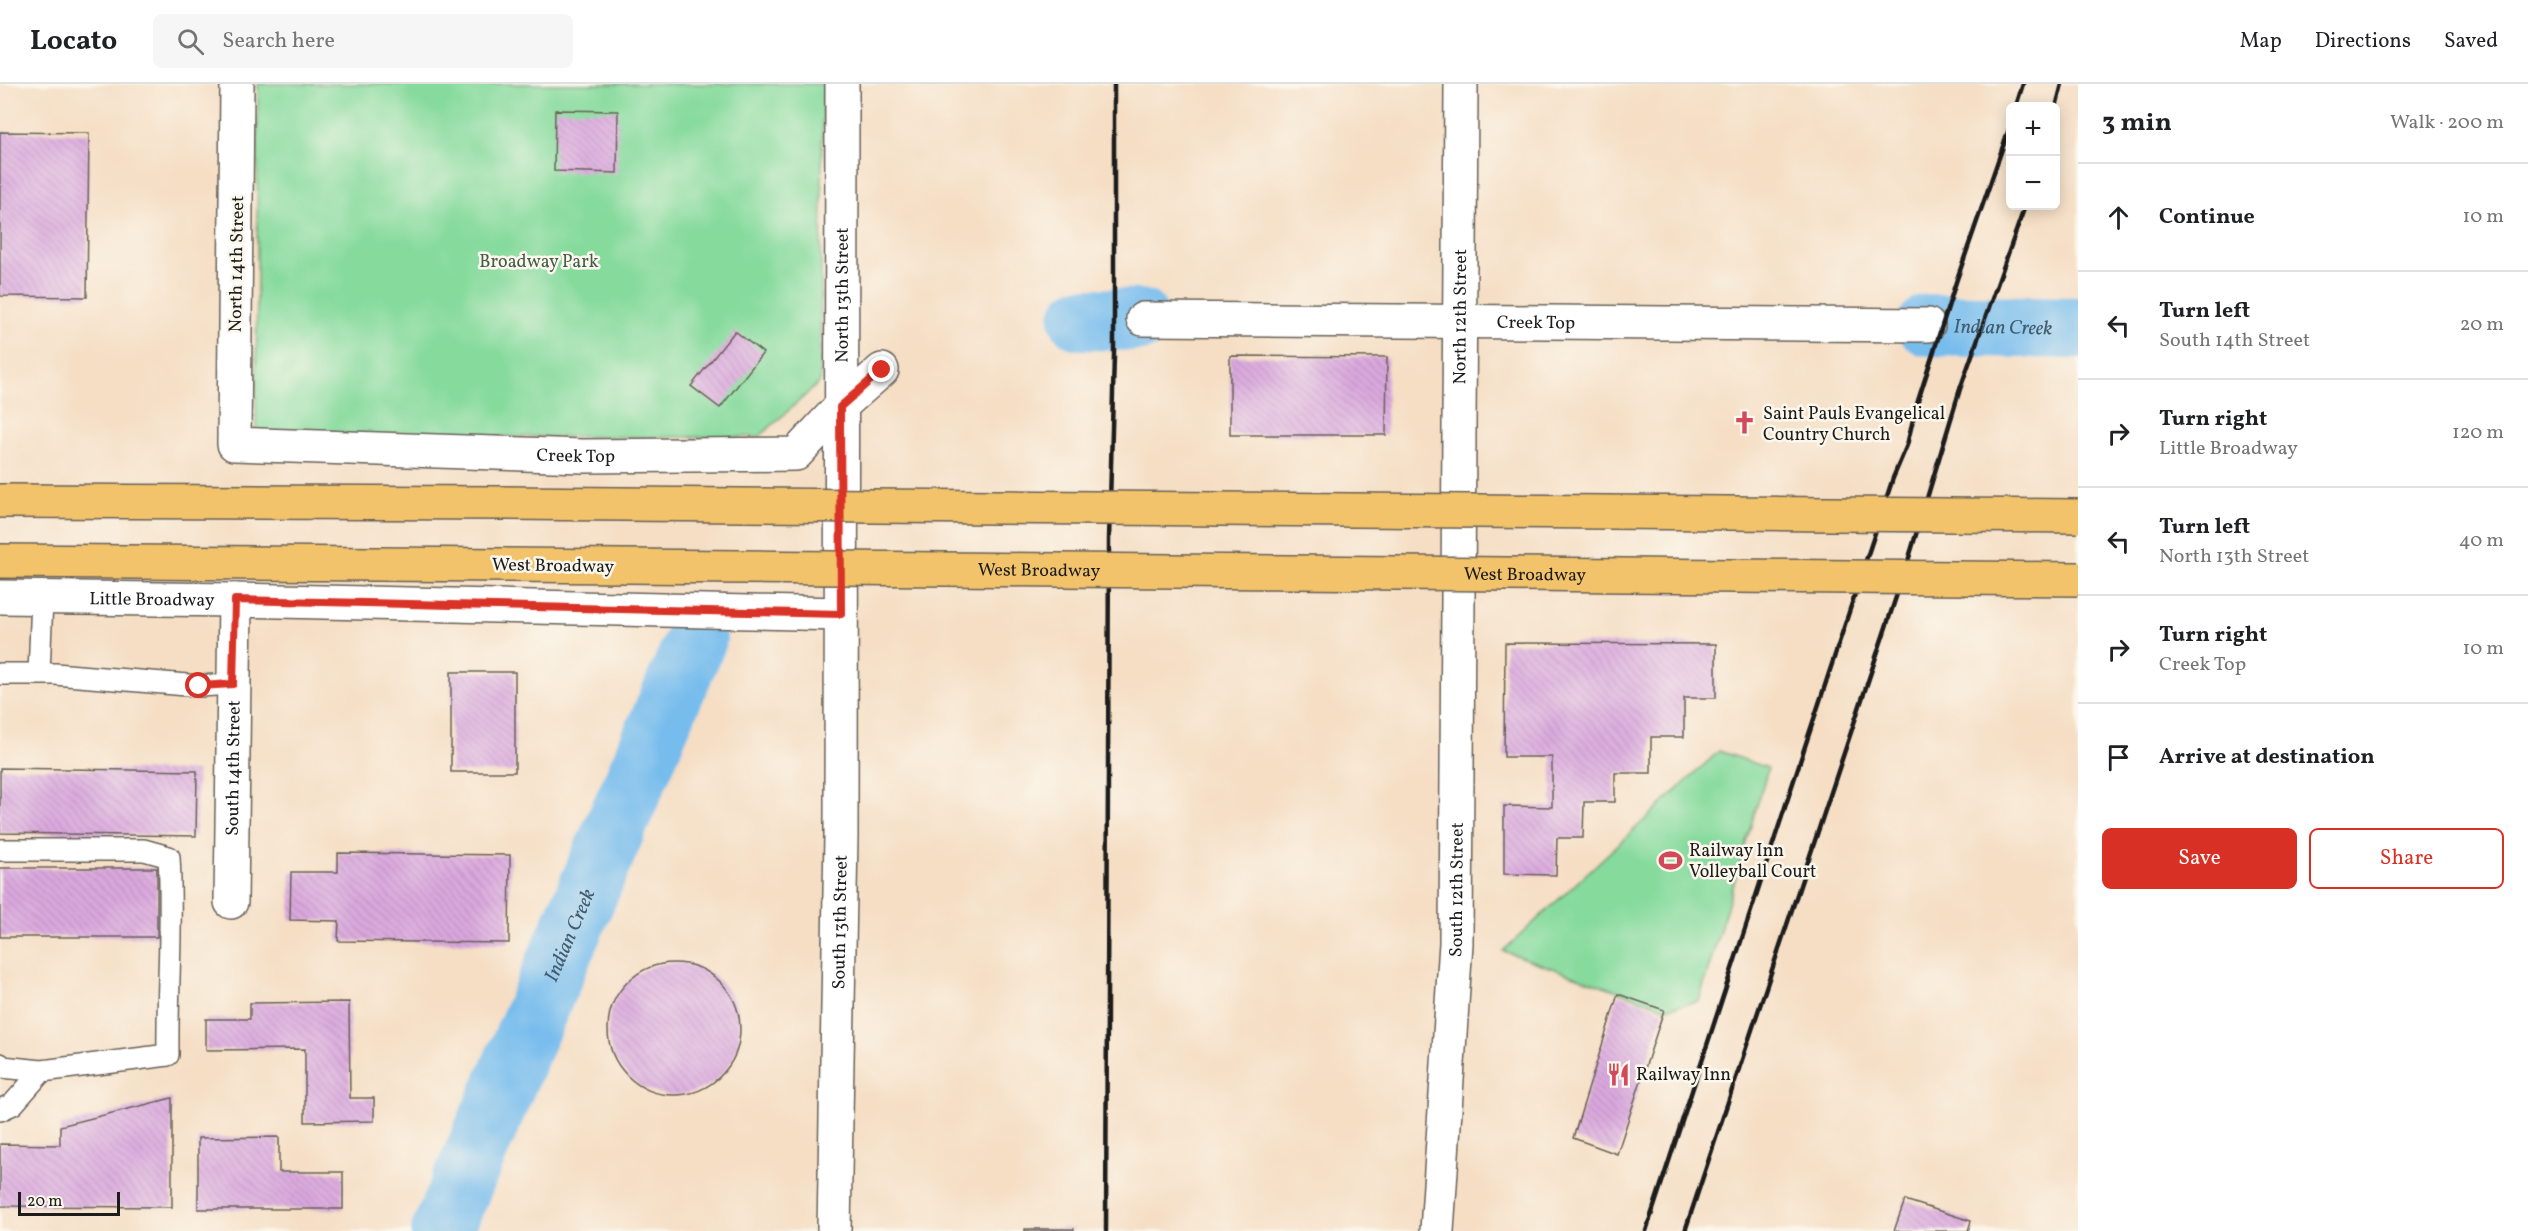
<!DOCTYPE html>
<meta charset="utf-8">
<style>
body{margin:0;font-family:Vollkorn,serif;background:#f6f6f6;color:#202124}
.controls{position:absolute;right:18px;top:18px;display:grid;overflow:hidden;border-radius:9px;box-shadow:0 3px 15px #0003}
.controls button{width:54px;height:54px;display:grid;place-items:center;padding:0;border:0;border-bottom:2px solid #e0e0e0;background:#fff;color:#202124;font:30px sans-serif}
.scale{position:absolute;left:18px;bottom:15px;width:102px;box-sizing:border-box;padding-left:6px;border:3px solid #1c1c1c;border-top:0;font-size:16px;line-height:21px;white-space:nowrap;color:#1c1c1c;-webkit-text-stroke:4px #fbf7ec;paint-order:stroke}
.stop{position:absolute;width:18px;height:18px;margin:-14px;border:4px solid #d93025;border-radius:50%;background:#fff}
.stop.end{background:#d93025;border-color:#fff;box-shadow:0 2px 6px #0008}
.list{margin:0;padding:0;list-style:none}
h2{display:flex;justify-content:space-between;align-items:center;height:78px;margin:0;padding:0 24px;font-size:26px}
h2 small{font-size:20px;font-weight:400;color:#757577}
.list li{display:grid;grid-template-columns:39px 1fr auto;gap:18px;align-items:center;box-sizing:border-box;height:108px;padding:0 24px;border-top:2px solid #e0e0e0}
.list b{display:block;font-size:22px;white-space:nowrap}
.list p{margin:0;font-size:20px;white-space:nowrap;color:#757577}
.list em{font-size:20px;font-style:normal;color:#757577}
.actions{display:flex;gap:12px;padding:18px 24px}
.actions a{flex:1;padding:14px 0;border:2px solid #d93025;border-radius:9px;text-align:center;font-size:21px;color:#d93025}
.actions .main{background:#d93025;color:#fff}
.icon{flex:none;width:33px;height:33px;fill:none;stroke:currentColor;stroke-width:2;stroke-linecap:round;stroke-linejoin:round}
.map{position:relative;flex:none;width:2078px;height:1147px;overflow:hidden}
header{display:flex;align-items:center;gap:36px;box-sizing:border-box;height:84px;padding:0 30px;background:#fff;border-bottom:2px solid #e0e0e0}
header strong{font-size:28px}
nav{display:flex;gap:33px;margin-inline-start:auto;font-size:21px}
.search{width:420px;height:54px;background:#f6f6f6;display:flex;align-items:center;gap:15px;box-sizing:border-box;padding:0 21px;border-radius:9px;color:#757577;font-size:22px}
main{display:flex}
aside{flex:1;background:#fff}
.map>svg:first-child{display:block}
.park{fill:#85da9c;stroke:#507b5c;stroke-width:1.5}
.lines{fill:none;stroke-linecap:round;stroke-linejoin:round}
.river{stroke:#76bced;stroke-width:62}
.building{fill:url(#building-back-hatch)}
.lane-casing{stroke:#686057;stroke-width:24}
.street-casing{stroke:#686057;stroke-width:36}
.primary-casing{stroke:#686057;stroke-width:36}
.lane{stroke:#fff;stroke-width:21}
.street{stroke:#fff;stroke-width:33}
.primary{stroke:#f2c36a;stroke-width:33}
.rail{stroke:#1c1c1c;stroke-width:4.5}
.primary-bridge-casing{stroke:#686057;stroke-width:36;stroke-linecap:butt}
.primary-bridge{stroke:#f2c36a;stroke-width:33}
.route{stroke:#d93025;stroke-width:8}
.labels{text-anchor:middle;stroke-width:5;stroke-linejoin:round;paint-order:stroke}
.park-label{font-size:18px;fill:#415e49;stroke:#fbf7ec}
.street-label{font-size:18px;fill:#1c1c1c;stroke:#fbf7ec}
.poi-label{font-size:18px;fill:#1c1c1c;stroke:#fbf7ec;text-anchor:start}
.water-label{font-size:20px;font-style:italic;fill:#405c70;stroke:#fbf7ec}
</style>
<header>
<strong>Locato</strong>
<div class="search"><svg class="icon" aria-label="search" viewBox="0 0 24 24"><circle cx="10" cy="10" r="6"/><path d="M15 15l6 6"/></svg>Search here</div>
<nav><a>Map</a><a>Directions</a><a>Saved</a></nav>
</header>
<main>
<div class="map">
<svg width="2078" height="1147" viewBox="0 0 2078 1147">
<defs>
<pattern id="building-back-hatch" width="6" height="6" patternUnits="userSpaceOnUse" patternTransform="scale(1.5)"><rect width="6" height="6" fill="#daa8de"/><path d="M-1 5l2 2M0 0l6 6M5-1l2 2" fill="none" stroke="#ba90be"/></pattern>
</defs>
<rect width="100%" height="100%" fill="#fbf7ec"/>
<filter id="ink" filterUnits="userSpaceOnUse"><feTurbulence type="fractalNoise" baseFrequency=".0167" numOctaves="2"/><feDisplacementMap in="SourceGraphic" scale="12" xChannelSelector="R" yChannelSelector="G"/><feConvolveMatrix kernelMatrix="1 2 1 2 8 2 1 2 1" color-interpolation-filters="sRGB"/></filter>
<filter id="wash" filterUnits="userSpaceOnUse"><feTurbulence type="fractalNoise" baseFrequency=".008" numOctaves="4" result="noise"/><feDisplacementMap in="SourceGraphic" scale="24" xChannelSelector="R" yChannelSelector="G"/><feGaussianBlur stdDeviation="1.35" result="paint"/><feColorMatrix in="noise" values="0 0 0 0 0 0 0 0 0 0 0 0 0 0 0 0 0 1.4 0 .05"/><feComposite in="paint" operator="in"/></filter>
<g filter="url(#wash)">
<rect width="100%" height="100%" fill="#f5dec4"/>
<path class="park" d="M258 0H823L820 298 759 353 256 352Z
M1719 667 1768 684 1699 917 1667 924 1503 867Z"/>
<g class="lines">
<g class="river">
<path d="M1080 235 1140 236"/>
<path id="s1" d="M1928 241 2078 244"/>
<path id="s2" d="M442 1147 696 555"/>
</g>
</g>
<g id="blocks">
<path class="building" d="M555 26 618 27 617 89 554 87Z
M0 48 89 49 87 213 0 212Z
M735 247 763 269 720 324 691 302Z
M1230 272 1387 273 1386 351H1230Z
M1505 559 1716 560V614H1684V653H1651V689H1615V718H1584L1583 754H1557L1556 791 1504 790V722L1552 723V673H1504Z
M451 588H515V688H451Z
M0 684 197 687 196 752 0 749Z
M338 769 510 771 509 859 338 857 339 837 290 836 291 788H338Z
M0 784H157V853H0Z
M608 945a66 66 0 1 1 132 0a66 66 0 1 1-132 0Z
M1618 910 1664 926 1617 1070 1573 1054Z
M349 918 350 1014H374V1037L305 1038V965L206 966V935H250V919Z
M172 1014V1123L0 1122V1060L60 1061V1042Z
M279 1053V1088H343V1125H198V1054Z
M1905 1116 1971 1137 1968 1147H1894Z
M1025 1145H1074V1147H1025Z"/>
</g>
</g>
<g filter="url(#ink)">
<use href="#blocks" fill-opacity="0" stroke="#686057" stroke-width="1.5"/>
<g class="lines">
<defs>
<path id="lane" d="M0 590H55L199 602 233 600
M39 590 42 514
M0 766H144L169 773C173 839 167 905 168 971L42 987 2 983 0 980
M0 1026 13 1020 42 987"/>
<g id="street">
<path id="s3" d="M237 0 234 360 583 372 796 370 840 323 882 286"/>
<path id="s4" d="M1143 235 1928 241"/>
<path id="s5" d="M0 513 235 516 841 530"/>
<path id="s6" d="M231 818 235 516"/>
<path id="s7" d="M834 1147 841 752 842 0"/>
<path id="s8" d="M1437 1147 1456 859 1461 0"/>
</g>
<path id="primary" d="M0 417 504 419
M0 477 505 481"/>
</defs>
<use href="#lane" class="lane-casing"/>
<use href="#street" class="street-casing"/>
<use href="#primary" class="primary-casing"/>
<use href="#lane" class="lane"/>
<use href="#street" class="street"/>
<use href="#primary" class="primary"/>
<path class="rail" d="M2016 22 2023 0
M2056 23 2062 0
M1106 1147 1109 456 1114 271V0
M1646 1147 1893 394 1907 361 1916 323 1956 198 2010 42
M1685 1147 1908 477 1960 305 2025 122"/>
<defs>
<g id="primary-bridge">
<path d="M504 419 2078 432"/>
<path id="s9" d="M505 481 2078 495"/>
</g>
</defs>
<use href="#primary-bridge" class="primary-bridge-casing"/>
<use href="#primary-bridge" class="primary-bridge"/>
</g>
</g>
<g class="lines" filter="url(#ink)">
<path class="route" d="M199 602 233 600 235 516 841 530 840 323 882 286"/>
</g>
<defs>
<symbol id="church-bare" viewBox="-9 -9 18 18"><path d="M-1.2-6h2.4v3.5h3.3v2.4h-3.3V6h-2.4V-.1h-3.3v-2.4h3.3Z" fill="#d1495b" stroke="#fbf7ec" stroke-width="2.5" paint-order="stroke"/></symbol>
<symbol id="stadium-bare" viewBox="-9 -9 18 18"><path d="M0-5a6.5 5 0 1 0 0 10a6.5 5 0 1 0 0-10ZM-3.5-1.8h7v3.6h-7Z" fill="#d1495b" stroke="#fbf7ec" stroke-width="2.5" paint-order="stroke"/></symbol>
<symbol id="restaurant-bare" viewBox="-9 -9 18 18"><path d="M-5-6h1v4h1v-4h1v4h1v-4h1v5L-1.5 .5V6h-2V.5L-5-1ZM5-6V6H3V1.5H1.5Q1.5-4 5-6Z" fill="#d1495b" stroke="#fbf7ec" stroke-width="2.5" paint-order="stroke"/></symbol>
</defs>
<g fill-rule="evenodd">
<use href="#church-bare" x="1728" y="322" width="33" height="33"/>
<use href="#stadium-bare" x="1654" y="760" width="33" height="33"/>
<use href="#restaurant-bare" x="1602" y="974" width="33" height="33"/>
</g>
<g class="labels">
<g class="park-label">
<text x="539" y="183">Broadway Park</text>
</g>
<g class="street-label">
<text transform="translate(236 180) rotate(-89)" y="6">North 14th Street</text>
<text dy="6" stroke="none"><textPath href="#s7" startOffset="936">North 13th Street</textPath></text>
<text dy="6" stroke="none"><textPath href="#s8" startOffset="915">North 12th Street</textPath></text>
<text dy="6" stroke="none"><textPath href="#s4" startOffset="393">Creek Top</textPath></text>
<text dy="6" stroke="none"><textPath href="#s3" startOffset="702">Creek Top</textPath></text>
<text transform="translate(553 481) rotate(1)" y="6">West Broadway</text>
<text dy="6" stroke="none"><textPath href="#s9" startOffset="534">West Broadway</textPath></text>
<text dy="6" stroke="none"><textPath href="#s9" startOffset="1020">West Broadway</textPath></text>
<text dy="6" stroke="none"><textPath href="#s5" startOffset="152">Little Broadway</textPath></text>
<text dy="6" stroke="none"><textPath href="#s6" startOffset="134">South 14th Street</textPath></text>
<text dy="6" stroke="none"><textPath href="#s8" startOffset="342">South 12th Street</textPath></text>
<text dy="6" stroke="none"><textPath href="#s7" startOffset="309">South 13th Street</textPath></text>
</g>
<g class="poi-label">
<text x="1763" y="335">Saint Pauls Evangelical<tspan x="1763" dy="21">Country Church</tspan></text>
<text x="1689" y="772">Railway Inn<tspan x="1689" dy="21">Volleyball Court</tspan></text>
<text x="1636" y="996">Railway Inn</text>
</g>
<g class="water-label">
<text dy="7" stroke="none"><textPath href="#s1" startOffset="75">Indian Creek</textPath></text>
<text dy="7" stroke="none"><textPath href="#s2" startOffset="322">Indian Creek</textPath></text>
</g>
</g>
</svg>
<div class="controls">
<button>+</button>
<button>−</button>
</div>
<div class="scale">20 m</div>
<div class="stop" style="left:199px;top:602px"></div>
<div class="stop end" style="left:882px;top:286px"></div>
</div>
<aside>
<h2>3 min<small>Walk · 200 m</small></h2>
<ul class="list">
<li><svg class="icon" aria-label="ahead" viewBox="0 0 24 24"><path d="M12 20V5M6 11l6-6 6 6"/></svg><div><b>Continue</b></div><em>10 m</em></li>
<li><svg class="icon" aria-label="left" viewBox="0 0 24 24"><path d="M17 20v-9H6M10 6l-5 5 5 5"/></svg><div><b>Turn left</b><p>South 14th Street</p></div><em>20 m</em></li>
<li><svg class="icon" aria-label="right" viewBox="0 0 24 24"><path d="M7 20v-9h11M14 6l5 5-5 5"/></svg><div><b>Turn right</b><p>Little Broadway</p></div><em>120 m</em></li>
<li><svg class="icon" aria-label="left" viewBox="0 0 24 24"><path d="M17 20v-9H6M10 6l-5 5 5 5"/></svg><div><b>Turn left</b><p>North 13th Street</p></div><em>40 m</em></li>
<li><svg class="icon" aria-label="right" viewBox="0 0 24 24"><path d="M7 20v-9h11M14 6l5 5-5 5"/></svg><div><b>Turn right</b><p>Creek Top</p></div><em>10 m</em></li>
<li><svg class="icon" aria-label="arrive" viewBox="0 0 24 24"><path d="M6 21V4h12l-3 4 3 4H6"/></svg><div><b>Arrive at destination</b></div></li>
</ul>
<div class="actions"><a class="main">Save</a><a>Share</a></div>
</aside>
</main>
